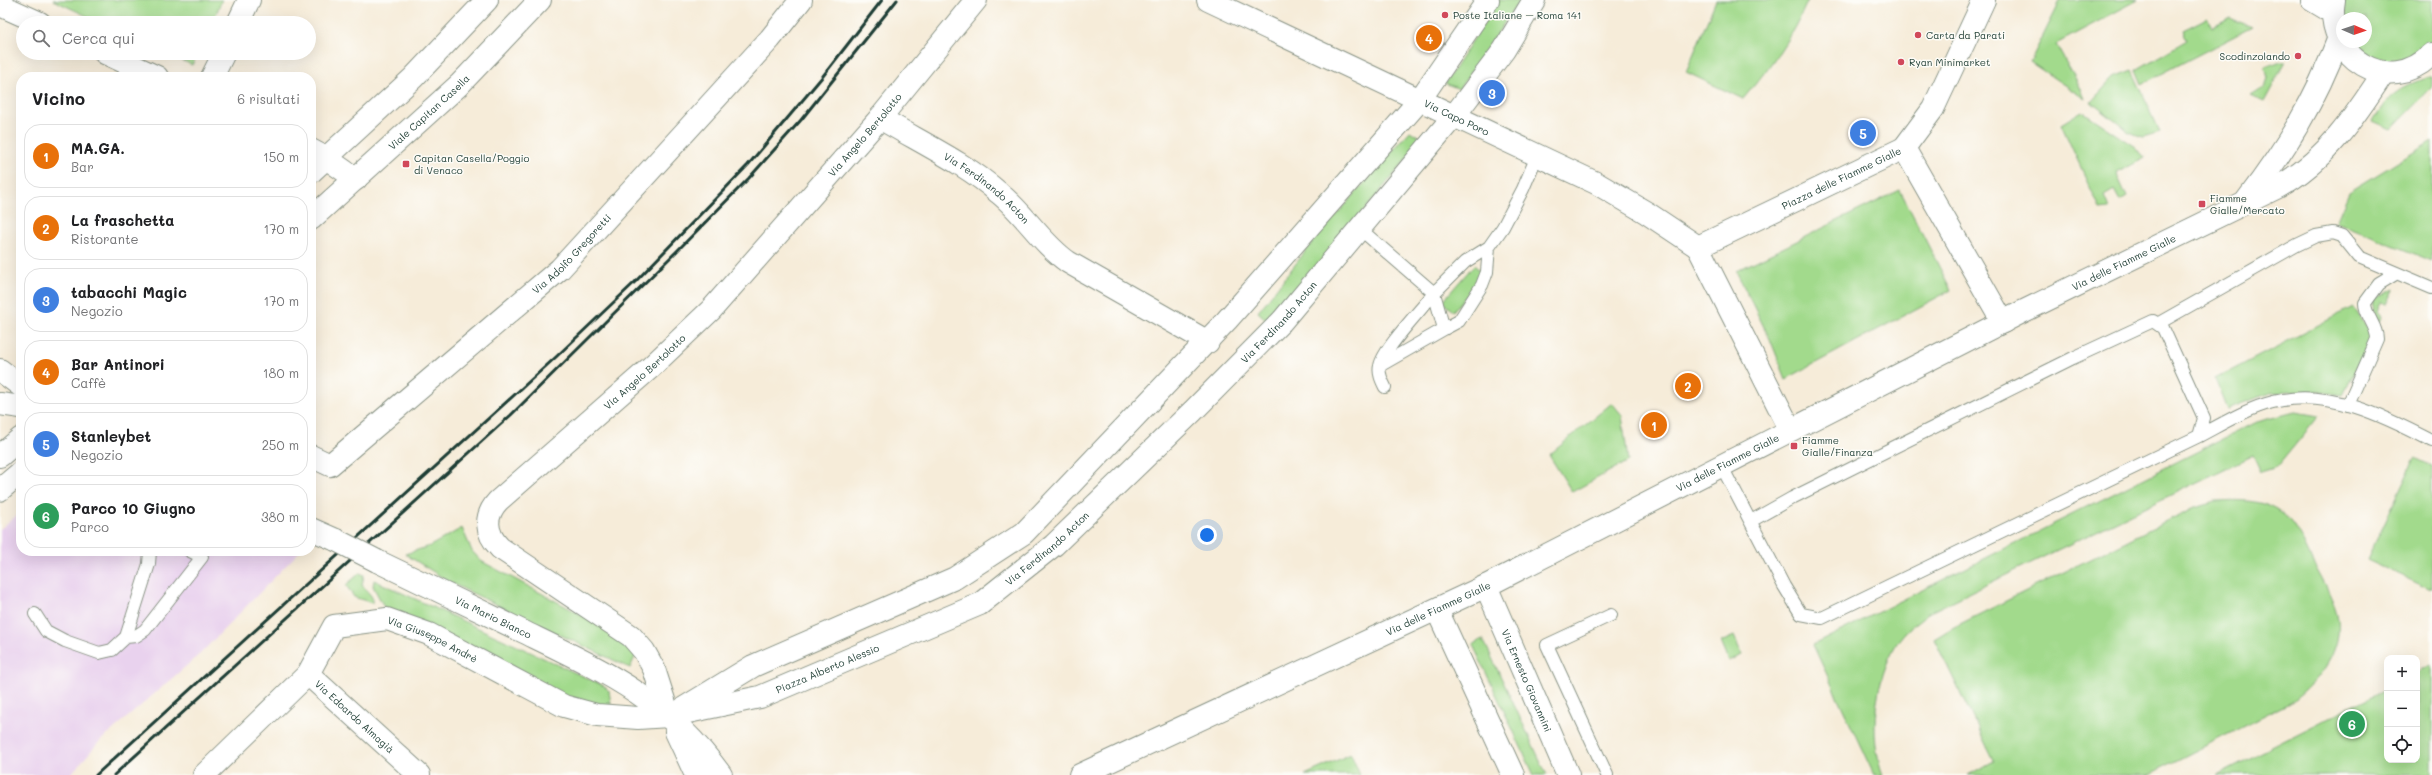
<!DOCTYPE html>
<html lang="it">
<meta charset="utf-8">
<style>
body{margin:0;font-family:Mali,sans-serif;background:#f6f6f6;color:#202124}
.controls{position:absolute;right:12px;bottom:12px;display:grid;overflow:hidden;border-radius:8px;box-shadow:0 4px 16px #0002}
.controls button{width:36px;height:36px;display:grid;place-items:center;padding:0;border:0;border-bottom:1px solid #e0e0e0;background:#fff;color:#202124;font:20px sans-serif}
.compass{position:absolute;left:2336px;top:12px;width:36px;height:36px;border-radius:50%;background:#fff;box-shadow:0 4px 16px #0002;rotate:92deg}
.you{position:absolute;left:1207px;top:535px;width:14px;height:14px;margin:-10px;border:3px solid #fff;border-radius:50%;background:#1a73e8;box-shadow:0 0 0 6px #1a73e833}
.badge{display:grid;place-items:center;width:26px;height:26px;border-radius:50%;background:#0b8043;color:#fff;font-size:13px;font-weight:700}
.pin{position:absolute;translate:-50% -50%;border:2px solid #fff;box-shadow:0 1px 4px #0006}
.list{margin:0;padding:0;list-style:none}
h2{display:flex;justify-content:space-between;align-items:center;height:52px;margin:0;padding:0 16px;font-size:17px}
h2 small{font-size:13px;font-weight:400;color:#757577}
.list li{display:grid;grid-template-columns:26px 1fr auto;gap:12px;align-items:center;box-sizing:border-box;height:64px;margin:0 8px 8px;padding:0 8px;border:1px solid #e0e0e0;border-radius:16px}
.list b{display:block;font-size:15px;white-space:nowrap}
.list p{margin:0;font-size:13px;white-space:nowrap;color:#757577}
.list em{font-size:13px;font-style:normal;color:#757577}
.icon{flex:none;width:22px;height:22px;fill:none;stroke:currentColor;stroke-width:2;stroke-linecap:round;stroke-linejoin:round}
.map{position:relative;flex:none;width:2432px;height:775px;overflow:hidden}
.search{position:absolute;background:#fff;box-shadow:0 4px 16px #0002;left:16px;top:16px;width:300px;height:44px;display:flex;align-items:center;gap:10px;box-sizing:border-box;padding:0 14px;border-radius:22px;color:#757577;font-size:15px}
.panel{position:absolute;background:#fff;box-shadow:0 4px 16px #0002;left:16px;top:72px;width:300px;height:484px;border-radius:16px}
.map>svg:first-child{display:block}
.built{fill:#e9d2ee}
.green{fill:#a2da8c;stroke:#608c60}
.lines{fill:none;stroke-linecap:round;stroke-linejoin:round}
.service-casing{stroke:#8a9486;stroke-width:14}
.minor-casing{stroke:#8a9486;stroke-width:24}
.tertiary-casing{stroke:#8a9486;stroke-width:24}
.service{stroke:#fff;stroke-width:12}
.minor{stroke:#fff;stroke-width:22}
.tertiary{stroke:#fff;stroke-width:22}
.rail{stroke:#1f3d34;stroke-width:3}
.tertiary-bridge-casing{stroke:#8a9486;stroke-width:24;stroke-linecap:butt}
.tertiary-bridge{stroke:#fff;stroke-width:22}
.poi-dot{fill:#d1495b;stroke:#fdfcf7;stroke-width:1.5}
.labels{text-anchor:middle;stroke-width:3;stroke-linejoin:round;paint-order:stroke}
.poi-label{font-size:10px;fill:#1f3d34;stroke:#fdfcf7;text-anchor:start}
.street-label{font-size:10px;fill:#1f3d34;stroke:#fdfcf7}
</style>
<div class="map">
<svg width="2432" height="775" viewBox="0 0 2432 775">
<rect width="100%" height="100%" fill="#fdfcf7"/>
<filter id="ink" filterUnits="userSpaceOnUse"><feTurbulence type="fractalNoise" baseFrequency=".025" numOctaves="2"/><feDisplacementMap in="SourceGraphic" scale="8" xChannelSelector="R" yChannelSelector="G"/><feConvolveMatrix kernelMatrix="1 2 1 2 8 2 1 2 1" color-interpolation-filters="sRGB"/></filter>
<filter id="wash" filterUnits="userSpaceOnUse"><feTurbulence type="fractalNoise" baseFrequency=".012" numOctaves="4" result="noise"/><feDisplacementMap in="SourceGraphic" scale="16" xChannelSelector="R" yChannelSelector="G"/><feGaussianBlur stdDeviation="0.9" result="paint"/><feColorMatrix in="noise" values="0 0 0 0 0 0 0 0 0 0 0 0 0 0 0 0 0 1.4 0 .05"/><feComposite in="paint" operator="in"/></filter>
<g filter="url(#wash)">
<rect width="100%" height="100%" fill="#f6ecd9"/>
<path class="built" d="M21 512V551H300L200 654 99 742 70 775H0V529Z"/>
<path class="green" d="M53 0H222L212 23H102Z
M1499 0H1520L1459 89 1445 83Z
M1716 0H1808C1791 39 1770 67 1743 99L1686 72Z
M2061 0H2138L2056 44C2065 63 2078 79 2085 99L2030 62Z
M2344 0H2432V40C2420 60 2391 68 2369 58 2362 55 2356 47 2350 42H2366V18H2342Z
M2207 18 2212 27 2230 18 2252 27 2142 84 2136 70 2187 40 2183 30Z
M166 53H198L192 65Z
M2281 61H2286L2264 102 2251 96 2265 87 2268 78 2265 67Z
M2132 70 2160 132 2143 137 2129 132 2091 102 2114 77Z
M2429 77H2432V87L2391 129 2373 121C2389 94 2399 87 2429 77Z
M2082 111 2136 147 2145 158 2116 173 2127 197 2120 201 2114 190 2104 196 2109 208 2100 209 2061 124Z
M1410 131 1423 139 1271 324 1258 312 1312 243Z
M2432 141V261L2336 222 2349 192Z
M1900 190 1951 290 1786 379 1770 339 1736 271Z
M1474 265 1485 275 1453 311 1442 302Z
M2395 288 2387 304 2381 302 2377 311 2381 316 2379 321 2373 311 2374 299Z
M2353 307 2373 335 2343 395 2312 391 2270 393 2227 409 2215 379Z
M1612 403 1622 415 1628 461 1572 492 1549 455Z
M2295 412 2319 416 2277 467 2261 472 2253 455 1928 613C1917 622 1905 630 1897 643 1875 679 1868 736 1883 775H1874L1813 645 2256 422Z
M2415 458 2432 466V590L2367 560Z
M2215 501C2236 500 2258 499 2277 510 2295 520 2302 541 2311 559 2320 576 2332 595 2337 614 2345 649 2319 681 2293 701L2148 775H1968L1994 761 1934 639 1952 628 2194 507Z
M462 528 472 551 481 561 593 621 638 650 630 668 451 583 405 554 430 546Z
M360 573 364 575 362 585 372 597V603L354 597 346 585Z
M374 580 604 686 609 691 611 704 607 709 575 703 385 609 373 586Z
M1734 636 1742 655 1729 661 1721 642Z
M1483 639 1547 775H1534L1473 645Z
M2432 665V775H2217L2387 688V760H2417V672Z
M1351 754 1360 775H1305Z"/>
</g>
<g filter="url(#ink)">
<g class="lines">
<defs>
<path id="service" d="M1360 229 1434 293 1465 262 1489 247 1503 227 1523 189 1537 156
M1434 293 1444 329 1459 321 1482 285 1487 272 1489 247
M2159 323 2297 245 2316 236 2333 233 2342 236 2359 257 2432 288
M1381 365 1444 329
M1385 387C1382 381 1378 373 1380 366 1383 349 1422 309 1434 293
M2348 405 2377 339C2377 325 2365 316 2365 303L2379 284 2397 273
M2199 436C2222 424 2248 408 2273 402 2328 388 2384 416 2432 441
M1721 465 1784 586 1801 614 1822 618 2199 436 2204 418 2163 328 2153 321 2073 358 1792 498 1751 521
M35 614 46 631 65 641 99 653 112 650 126 637 149 564 150 551
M126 637 136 636 145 630 202 557 190 551
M1607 775 1547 645 1611 615"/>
<g id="minor">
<path id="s1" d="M1208 0 1596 183 1647 213 1698 247"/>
<path d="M2312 0 2332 12"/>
<path d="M0 5 40 23"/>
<path d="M238 23 249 0"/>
<path d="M105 53 157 77"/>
<path d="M212 77 224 53"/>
<path id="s2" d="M880 118C918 141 967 164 999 193 1025 214 1041 243 1068 262L1208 342"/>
<path d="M1904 148 1933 109 1984 0"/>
<path d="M311 150 326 158 356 179"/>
<path id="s3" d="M1790 429 1698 247 1904 148 2003 322"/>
<path id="s4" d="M311 456 330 465 560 269 770 39 801 0"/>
<path id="s5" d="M1486 586 1568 775"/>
<path d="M1437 610 1513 775"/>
<path id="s6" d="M308 674 419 775"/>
<path d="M684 708 753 666 955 578 1024 533 1227 320 1419 101 1488 0"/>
<path id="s7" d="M669 716 654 669 644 651 631 636 500 548C485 533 484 516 498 501L650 368 711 310 880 118 976 0"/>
<path id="s8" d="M204 775 308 674 334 626 387 619 429 634 564 706 597 715 638 718 669 716 760 697 980 604 1054 545 1193 411 1282 321 1454 116 1504 50 1534 0"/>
</g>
<g id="tertiary">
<path d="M2334 0C2324 57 2389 98 2432 54"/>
<path d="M311 172 413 78 487 0"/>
<path d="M2247 200C2285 150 2316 100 2338 40"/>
<path id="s9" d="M311 219 459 85 540 0"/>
<path d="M0 370 21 386"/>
<path d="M0 404 21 407"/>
<path d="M0 456 21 438"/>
<path d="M0 490 21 472"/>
<path d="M311 529 336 540"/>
<path id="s10" d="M377 561C425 584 474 608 522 631 604 671 666 698 721 775"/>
<path d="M676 732 696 775"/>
<path id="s11" d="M1080 775 1486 586 2024 311 2278 187C2325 162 2356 115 2384 72"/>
</g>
</defs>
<use href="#service" class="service-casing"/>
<use href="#minor" class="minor-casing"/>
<use href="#tertiary" class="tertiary-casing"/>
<use href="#service" class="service"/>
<use href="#minor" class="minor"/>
<use href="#tertiary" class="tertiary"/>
<path class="rail" d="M96 775 556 357 635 282 748 165 823 76 882 0
M114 775 511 415 676 252 749 178 801 120 897 0"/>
<defs>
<path id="tertiary-bridge" d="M336 540 377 561"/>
</defs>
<use href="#tertiary-bridge" class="tertiary-bridge-casing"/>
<use href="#tertiary-bridge" class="tertiary-bridge"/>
</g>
</g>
<g class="poi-dot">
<circle cx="1445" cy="15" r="4"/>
<circle cx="1918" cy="35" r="4"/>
<circle cx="2298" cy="56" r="4"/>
<circle cx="1901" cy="62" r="4"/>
<rect x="402" y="160" width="8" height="8" rx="2"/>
<rect x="2198" y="200" width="8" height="8" rx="2"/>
<rect x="1790" y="442" width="8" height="8" rx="2"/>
</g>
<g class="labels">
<g class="poi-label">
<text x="1453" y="19">Poste Italiane – Roma 141</text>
<text x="1926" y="39">Carta da Parati</text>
<text x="2290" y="60" text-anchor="end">Scodinzolando</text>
<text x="1909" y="66">Ryan Minimarket</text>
<text x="414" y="162">Capitan Casella/Poggio<tspan x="414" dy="12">di Venaco</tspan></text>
<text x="2210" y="202">Fiamme<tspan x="2210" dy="12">Gialle/Mercato</tspan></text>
<text x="1802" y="444">Fiamme<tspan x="1802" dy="12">Gialle/Finanza</tspan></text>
</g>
<g class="street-label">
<text dy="4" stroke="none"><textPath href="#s9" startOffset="159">Viale Capitan Casella</textPath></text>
<text dy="4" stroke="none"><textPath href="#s1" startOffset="275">Via Capo Poro</textPath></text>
<text dy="4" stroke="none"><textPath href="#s7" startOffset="820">Via Angelo Bertolotto</textPath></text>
<text dy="4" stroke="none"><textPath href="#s3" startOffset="363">Piazza delle Fiamme Gialle</textPath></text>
<text dy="4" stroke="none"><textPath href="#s2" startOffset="128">Via Ferdinando Acton</textPath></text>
<text dy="4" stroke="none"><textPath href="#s4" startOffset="342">Via Adolfo Gregoretti</textPath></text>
<text dy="4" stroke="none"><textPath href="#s11" startOffset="1163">Via delle Fiamme Gialle</textPath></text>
<text dy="4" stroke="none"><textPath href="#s8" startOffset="1300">Via Ferdinando Acton</textPath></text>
<text dy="4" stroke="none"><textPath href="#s7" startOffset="496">Via Angelo Bertolotto</textPath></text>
<text dy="4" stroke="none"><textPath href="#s11" startOffset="719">Via delle Fiamme Gialle</textPath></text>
<text dy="4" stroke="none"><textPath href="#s8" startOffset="976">Via Ferdinando Acton</textPath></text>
<text dy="4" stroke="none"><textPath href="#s11" startOffset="395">Via delle Fiamme Gialle</textPath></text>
<text dy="4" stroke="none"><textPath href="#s10" startOffset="129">Via Mario Bianco</textPath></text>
<text dy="4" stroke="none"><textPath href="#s8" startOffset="303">Via Giuseppe Andrè</textPath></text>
<text dy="4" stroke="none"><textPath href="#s8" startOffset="723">Piazza Alberto Alessio</textPath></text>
<text dy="4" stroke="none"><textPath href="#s5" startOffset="103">Via Ernesto Giovannini</textPath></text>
<text dy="4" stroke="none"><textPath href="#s6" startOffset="63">Via Edoardo Almagià</textPath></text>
</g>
</g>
</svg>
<div class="controls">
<button>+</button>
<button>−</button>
<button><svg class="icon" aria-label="locate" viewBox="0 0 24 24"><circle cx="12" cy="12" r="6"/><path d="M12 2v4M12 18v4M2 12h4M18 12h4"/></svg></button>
</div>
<svg class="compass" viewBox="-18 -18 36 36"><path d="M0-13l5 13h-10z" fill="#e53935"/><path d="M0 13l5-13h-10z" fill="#757577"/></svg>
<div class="you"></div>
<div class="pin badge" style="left:1654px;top:425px;background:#e8710a">1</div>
<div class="pin badge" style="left:1688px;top:386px;background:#e8710a">2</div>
<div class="pin badge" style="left:1492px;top:93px;background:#3f7fe0">3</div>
<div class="pin badge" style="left:1429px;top:38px;background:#e8710a">4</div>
<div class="pin badge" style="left:1863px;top:133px;background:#3f7fe0">5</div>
<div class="pin badge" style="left:2352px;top:724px;background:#2e9e5b">6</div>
<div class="search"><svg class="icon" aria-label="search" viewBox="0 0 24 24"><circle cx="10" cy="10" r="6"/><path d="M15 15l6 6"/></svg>Cerca qui</div>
<section class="panel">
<h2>Vicino<small>6 risultati</small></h2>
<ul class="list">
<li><span class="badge" style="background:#e8710a">1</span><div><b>MA.GA.</b><p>Bar</p></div><em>150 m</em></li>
<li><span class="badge" style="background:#e8710a">2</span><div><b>La fraschetta</b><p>Ristorante</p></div><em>170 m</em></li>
<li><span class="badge" style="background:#3f7fe0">3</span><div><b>tabacchi Magic</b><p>Negozio</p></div><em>170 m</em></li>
<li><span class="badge" style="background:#e8710a">4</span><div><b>Bar Antinori</b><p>Caffè</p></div><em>180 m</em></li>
<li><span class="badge" style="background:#3f7fe0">5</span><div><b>Stanleybet</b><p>Negozio</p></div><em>250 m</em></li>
<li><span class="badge" style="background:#2e9e5b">6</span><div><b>Parco 10 Giugno</b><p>Parco</p></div><em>380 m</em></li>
</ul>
</section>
</div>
